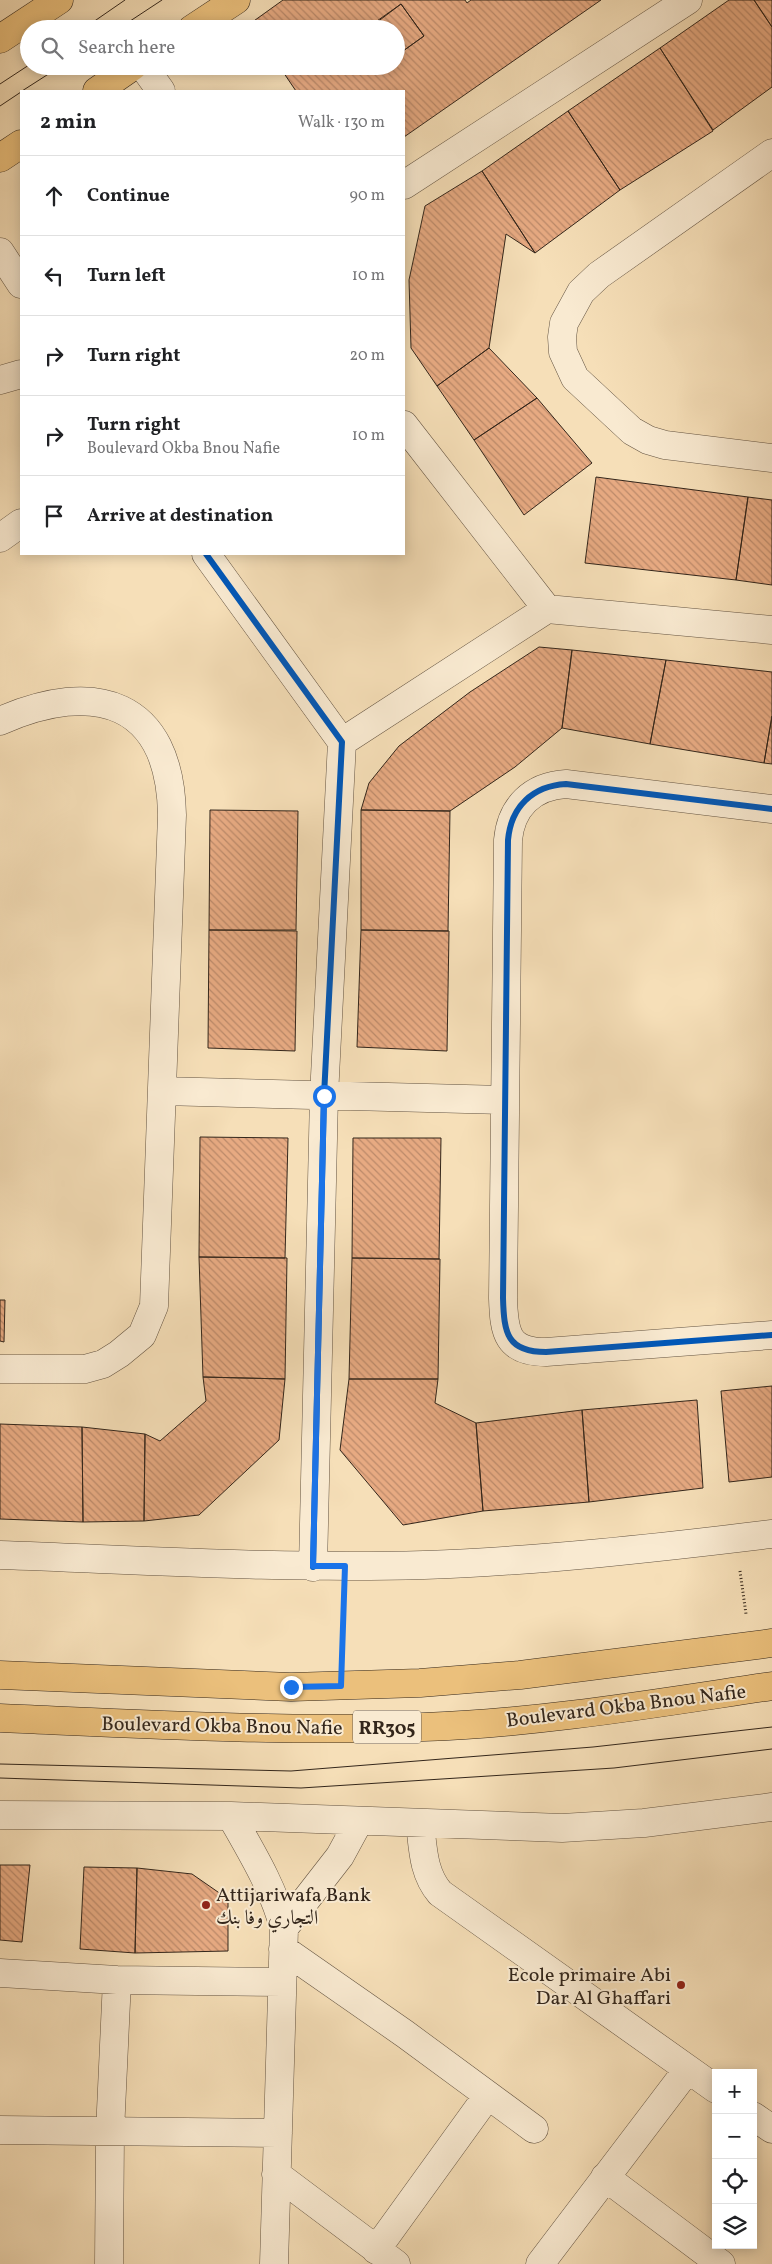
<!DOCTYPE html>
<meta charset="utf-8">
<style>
body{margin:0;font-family:Vollkorn,Amiri,serif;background:#f6f6f6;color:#202124}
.controls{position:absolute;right:15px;bottom:15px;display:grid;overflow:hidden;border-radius:0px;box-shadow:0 2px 12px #0003}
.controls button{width:45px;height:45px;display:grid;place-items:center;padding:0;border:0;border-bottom:1px solid #e0e0e0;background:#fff;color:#202124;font:25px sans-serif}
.stop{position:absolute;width:15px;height:15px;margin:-11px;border:4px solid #1a73e8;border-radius:50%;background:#fff}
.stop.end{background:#1a73e8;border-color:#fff;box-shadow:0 1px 5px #0008}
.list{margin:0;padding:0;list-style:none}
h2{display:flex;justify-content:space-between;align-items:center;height:65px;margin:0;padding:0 20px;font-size:21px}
h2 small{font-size:16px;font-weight:400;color:#757577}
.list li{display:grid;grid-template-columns:32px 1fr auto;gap:15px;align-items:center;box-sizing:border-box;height:80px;padding:0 20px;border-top:1px solid #e0e0e0}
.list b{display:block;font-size:19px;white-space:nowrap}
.list p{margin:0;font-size:16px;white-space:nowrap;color:#757577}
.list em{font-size:16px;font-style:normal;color:#757577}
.icon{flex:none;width:28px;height:28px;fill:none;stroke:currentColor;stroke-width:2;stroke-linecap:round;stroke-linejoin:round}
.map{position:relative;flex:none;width:772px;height:2264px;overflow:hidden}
.search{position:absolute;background:#fff;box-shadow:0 2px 12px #0003;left:20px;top:20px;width:385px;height:55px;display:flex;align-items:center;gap:12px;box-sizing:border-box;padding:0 18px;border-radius:28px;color:#757577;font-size:19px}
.panel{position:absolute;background:#fff;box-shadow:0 2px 12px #0003;left:20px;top:90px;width:385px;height:465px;border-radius:0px}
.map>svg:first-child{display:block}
.building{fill:url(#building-back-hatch);stroke:#33261b}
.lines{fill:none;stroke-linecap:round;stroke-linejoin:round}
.street-casing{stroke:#645442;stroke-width:29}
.primary-casing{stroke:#33261b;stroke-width:29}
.path{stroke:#33261b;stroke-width:3;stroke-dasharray:1 2.5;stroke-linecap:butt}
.street{stroke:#f9ead1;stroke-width:28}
.primary{stroke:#ebc07c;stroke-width:28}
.tram{stroke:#33261b;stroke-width:1}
.cycleway-casing{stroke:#f9ead1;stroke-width:9}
.cycleway{stroke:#0057b8;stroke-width:6}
.route{stroke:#1a73e8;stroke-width:6}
.poi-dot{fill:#8f2418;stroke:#f9ead1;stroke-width:2}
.labels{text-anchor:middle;stroke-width:4;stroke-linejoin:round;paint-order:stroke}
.shield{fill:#f9ead1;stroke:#6e6152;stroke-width:1}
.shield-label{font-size:19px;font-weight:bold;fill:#33261b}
.street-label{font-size:20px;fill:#33261b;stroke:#f9ead1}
.poi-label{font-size:20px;fill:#33261b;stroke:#f9ead1;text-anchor:start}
</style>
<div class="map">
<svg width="772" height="2264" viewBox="0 0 772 2264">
<defs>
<pattern id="building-back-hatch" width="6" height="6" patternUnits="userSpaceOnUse" patternTransform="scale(1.25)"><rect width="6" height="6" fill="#e7aa82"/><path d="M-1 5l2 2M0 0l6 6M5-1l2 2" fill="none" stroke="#bc8a6a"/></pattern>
</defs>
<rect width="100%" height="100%" fill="#f6dfb8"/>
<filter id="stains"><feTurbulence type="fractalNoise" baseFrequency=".004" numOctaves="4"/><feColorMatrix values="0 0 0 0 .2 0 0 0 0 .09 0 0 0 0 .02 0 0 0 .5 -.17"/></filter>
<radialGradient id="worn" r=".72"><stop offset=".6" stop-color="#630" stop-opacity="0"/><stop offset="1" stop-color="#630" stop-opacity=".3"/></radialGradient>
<path class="building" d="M283 0H465L467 3 471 0H601L404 137V91H296L279 66H396V56L424 36 401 4 368 29H254L251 23Z
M729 0H754L772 27V87L713 130 660 48Z
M754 0H772V27Z
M401 4 424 36 396 56V29L367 28Z
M660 48 713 131 620 190 568 111Z
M568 111 620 190 535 253 482 171Z
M482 171 535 253 506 234 489 348 437 386 411 348 409 280 425 206Z
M489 348 537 398 474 440 437 386Z
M537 398 592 463 524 515 474 440Z
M596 477 748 497 736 580 585 563Z
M748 497 772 500V585L736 580Z
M539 647 572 650 562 728 515 767 450 811 361 810 369 783 399 746 470 692Z
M572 650 666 660 650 744 562 728Z
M666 660 772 672V716L764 763 650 744Z
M772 716V764L764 763Z
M210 810 298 811 296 930H209Z
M361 810 450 811 448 931 361 930Z
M209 930 297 931 295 1051 208 1048Z
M361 930 449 931 447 1051 357 1047Z
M200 1137 288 1138 285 1258 199 1257Z
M353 1138H441L439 1259 352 1258Z
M199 1257 287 1258 285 1379 203 1377Z
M352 1258 440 1259 438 1379H349Z
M0 1300H5L4 1342 0 1341Z
M203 1377 285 1379 279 1440 199 1515 144 1521 145 1434 160 1441 206 1401Z
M349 1379H438L435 1403 476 1423 483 1511 403 1525 340 1450Z
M772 1386V1477L729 1482 721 1391Z
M697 1400 703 1488 589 1502 582 1410Z
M582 1410 589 1502 483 1511 476 1423Z
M0 1424 82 1427 83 1522 0 1519Z
M82 1427 145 1434 144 1521 83 1522Z
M0 1865H30L22 1942 0 1940Z
M84 1867 137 1868 135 1953 80 1949Z
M137 1868 192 1874 228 1899V1951L135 1953Z"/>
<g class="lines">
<defs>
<path id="street" d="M143 66 161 91
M772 153 599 275 581 292 564 323 562 337 563 352 575 378 632 431 648 440 665 445 772 458
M404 185 688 0
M0 252 21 284
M0 380 21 374
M404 425 547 609 772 630
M0 538 21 523
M206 554 342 742 324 1096 313 1567
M0 721C95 679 170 701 172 815L154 1306 142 1335 119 1354 103 1364 85 1369H0
M342 742 547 609
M772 809 566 784C532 786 511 807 508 840L503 1298C504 1333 507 1352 546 1352L772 1335
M162 1091 504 1100
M0 1555C141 1560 282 1569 424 1565 540 1561 657 1548 772 1534
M0 1815 231 1816 562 1828 644 1823 772 1807
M231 1816C252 1853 273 1887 284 1928L274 2264
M420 1823C423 1849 423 1873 440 1893L716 2089
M284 1928 340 1856 359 1821
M283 1949 405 2034 534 2129
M0 1973 117 1980 282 1982
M753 2116 772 2129
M0 2130 278 2133
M276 2174 396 2264
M605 2177 721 2264
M376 2250 488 2095
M109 2264 110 2132 117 1980
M540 2264 688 2069"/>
<path id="primary" d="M192 29 236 0
M0 39 59 0
M97 91 133 66
M0 158 21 144
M0 1675 291 1687 420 1683 520 1675 772 1643
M0 1718C141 1724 283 1732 424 1727 541 1723 657 1703 772 1686"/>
</defs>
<use href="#street" class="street-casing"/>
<use href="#primary" class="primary-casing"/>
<path class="path" d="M740 1571 746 1614
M342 1653 344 1599"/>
<use href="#street" class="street"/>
<use href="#primary" class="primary"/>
<path class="tram" d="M83 29 125 0
M118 29 162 0
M0 84 29 65
M22 91 61 66
M0 106 21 92
M0 1764 291 1771 593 1747 772 1727
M0 1778 301 1788 614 1768 772 1749"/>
<defs>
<path id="cycleway" d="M206 554 342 742 324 1096 313 1567
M772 809 566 784C532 786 511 807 508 840L503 1298C504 1333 507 1352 546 1352L772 1335"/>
</defs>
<use href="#cycleway" class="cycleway-casing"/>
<use href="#cycleway" class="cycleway"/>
</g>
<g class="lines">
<path class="route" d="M291 1687 341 1686 345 1566H313L324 1096"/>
</g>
<g class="poi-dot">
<circle cx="206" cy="1905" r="5"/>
<circle cx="681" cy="1985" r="5"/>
</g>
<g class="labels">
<rect class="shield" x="353" y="1710.5" width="68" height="33" rx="4"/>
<g class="shield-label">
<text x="387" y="1734">RR305</text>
</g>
<g class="street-label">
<text transform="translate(626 1705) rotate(-7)" y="7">Boulevard Okba Bnou Nafie</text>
<text transform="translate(222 1725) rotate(1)" y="7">Boulevard Okba Bnou Nafie</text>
</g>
<g class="poi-label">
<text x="216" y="1901">Attijariwafa Bank<tspan x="216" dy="23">التجاري وفا بنك</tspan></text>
<text x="671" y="1981" text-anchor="end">Ecole primaire Abi<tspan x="671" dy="23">Dar Al Ghaffari</tspan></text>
</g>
</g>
<rect width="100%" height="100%" filter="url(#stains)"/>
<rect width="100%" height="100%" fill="url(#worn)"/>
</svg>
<div class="controls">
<button>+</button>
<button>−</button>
<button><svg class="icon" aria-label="locate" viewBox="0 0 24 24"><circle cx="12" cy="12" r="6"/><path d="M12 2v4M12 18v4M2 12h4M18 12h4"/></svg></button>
<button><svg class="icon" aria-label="layers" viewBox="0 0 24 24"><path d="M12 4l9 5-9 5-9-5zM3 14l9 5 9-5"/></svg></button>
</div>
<div class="stop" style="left:324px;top:1096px"></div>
<div class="stop end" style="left:291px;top:1687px"></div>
<div class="search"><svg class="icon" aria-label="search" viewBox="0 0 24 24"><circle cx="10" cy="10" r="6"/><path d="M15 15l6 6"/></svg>Search here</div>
<section class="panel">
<h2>2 min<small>Walk · 130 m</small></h2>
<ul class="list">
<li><svg class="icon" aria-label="ahead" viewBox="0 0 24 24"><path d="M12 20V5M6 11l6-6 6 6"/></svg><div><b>Continue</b></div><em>90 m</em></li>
<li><svg class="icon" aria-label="left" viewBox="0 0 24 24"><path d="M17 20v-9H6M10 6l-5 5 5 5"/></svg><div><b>Turn left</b></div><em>10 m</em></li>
<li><svg class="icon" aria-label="right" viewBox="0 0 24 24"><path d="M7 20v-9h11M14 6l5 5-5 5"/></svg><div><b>Turn right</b></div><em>20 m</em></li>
<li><svg class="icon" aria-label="right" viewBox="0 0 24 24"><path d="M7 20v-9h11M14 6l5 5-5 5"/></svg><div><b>Turn right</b><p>Boulevard Okba Bnou Nafie</p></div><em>10 m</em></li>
<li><svg class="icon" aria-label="arrive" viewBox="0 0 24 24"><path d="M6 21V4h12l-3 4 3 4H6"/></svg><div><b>Arrive at destination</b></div></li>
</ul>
</section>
</div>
